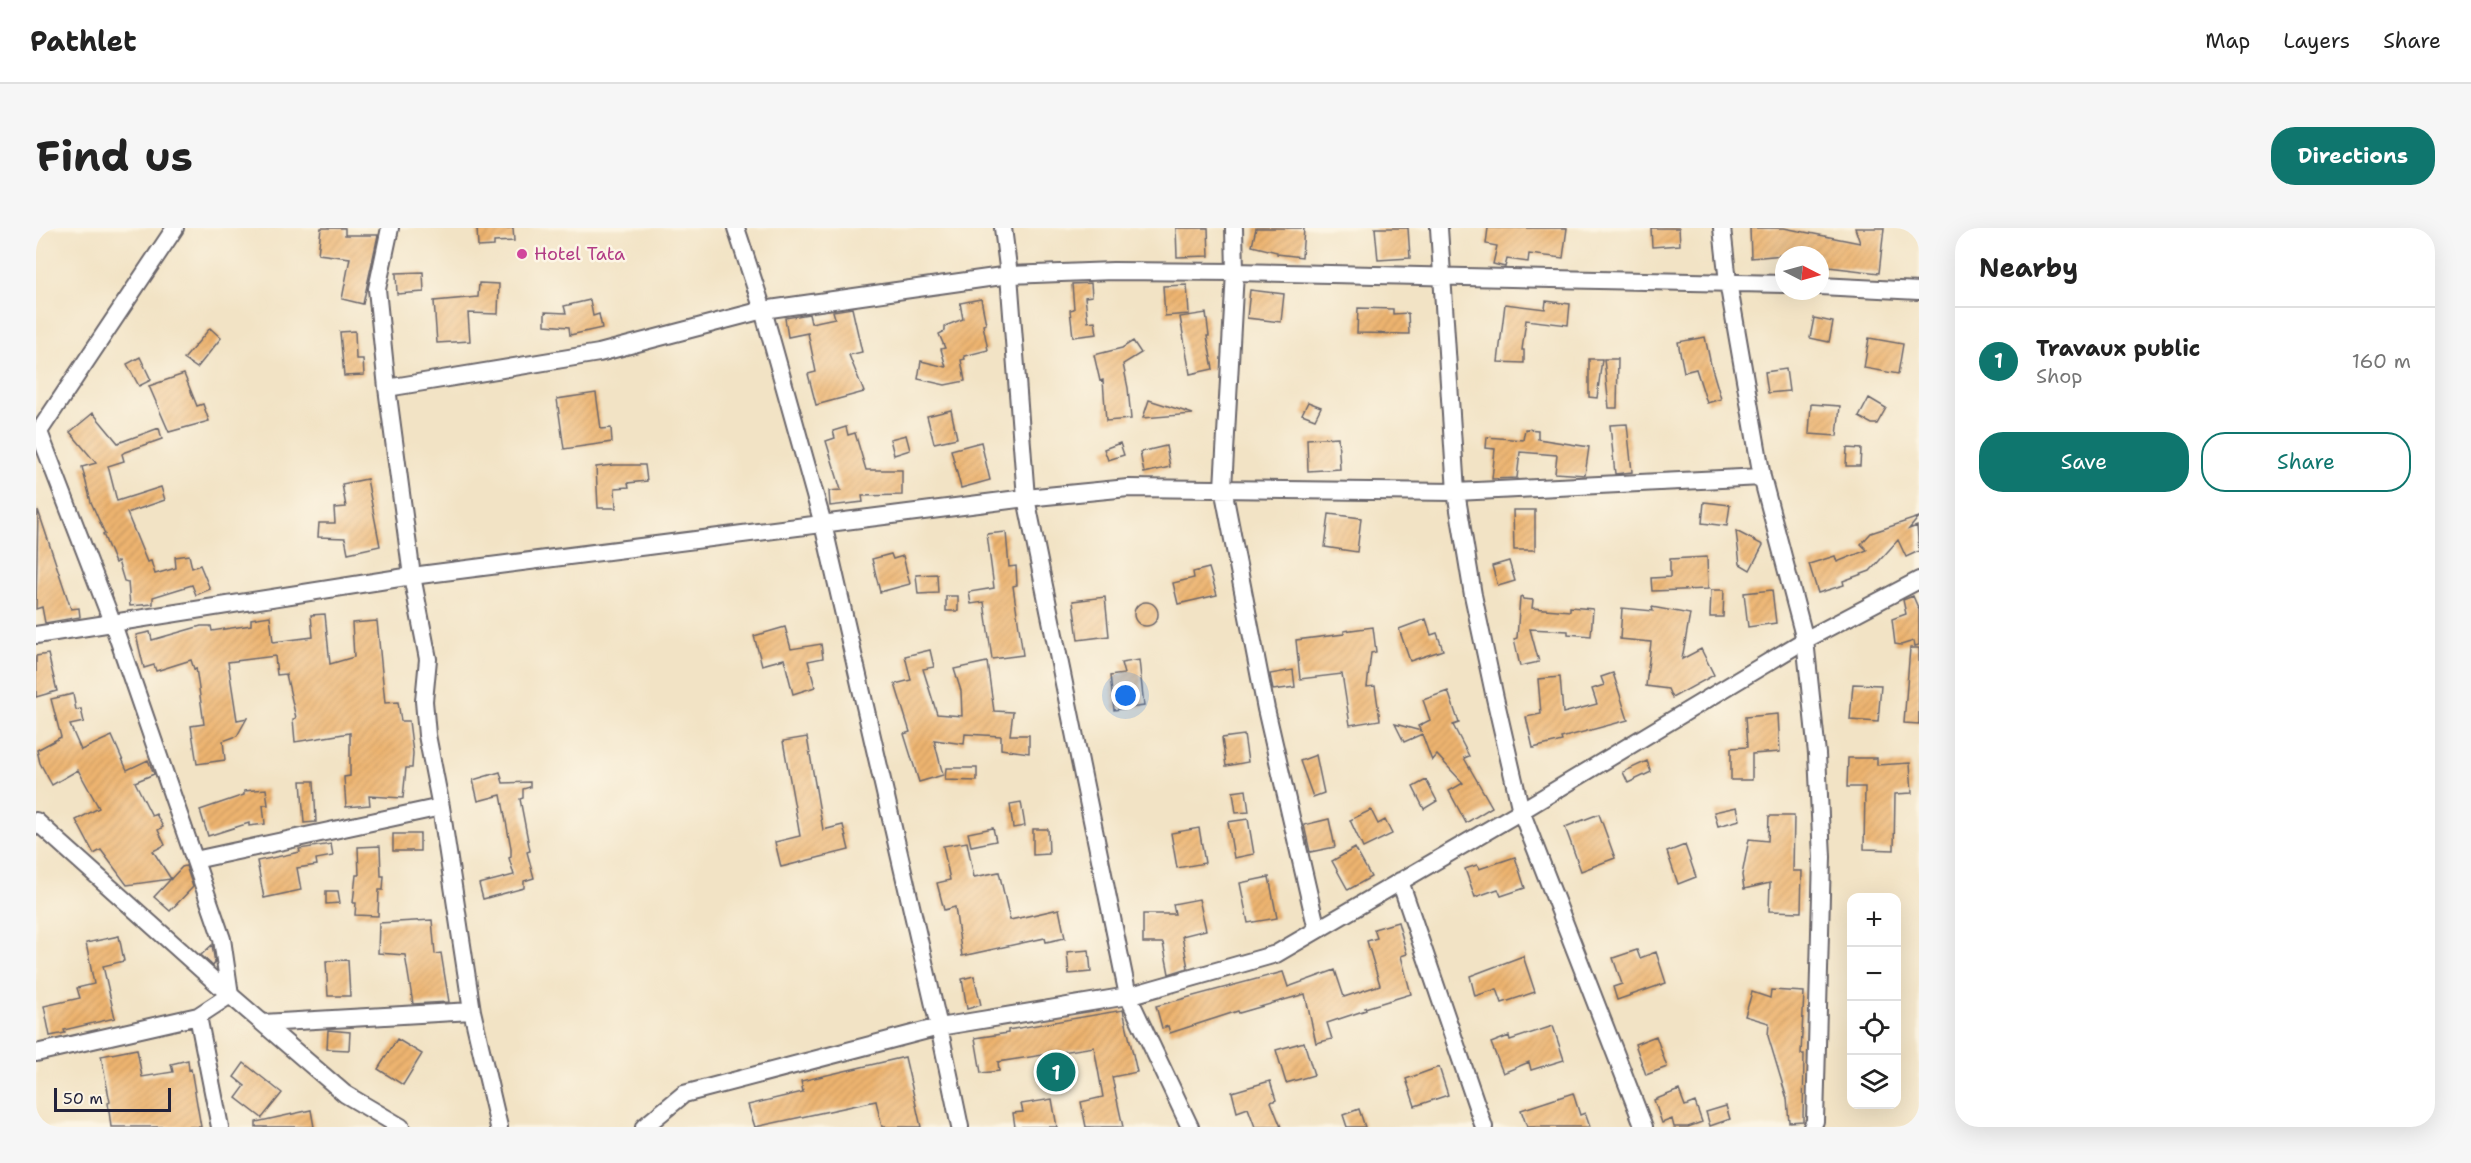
<!DOCTYPE html>
<meta charset="utf-8">
<style>
body{margin:0;font-family:"Shantell Sans",sans-serif;background:#f6f6f6;color:#222}
.controls{position:absolute;right:18px;bottom:18px;display:grid;overflow:hidden;border-radius:12px;box-shadow:0 6px 24px #0002}
.controls button{width:54px;height:54px;display:grid;place-items:center;padding:0;border:0;border-bottom:2px solid #e0e0e0;background:#fff;color:#222;font:30px sans-serif}
.compass{position:absolute;left:1739px;top:18px;width:54px;height:54px;border-radius:50%;background:#fff;box-shadow:0 6px 24px #0002;rotate:96deg}
.scale{position:absolute;left:18px;bottom:15px;width:117px;box-sizing:border-box;padding-left:6px;border:3px solid #22223b;border-top:0;font-size:16px;line-height:21px;white-space:nowrap;color:#22223b;-webkit-text-stroke:4px #fcf5e5;paint-order:stroke}
.you{position:absolute;left:1090px;top:468px;width:21px;height:21px;margin:-15px;border:4px solid #fff;border-radius:50%;background:#1a73e8;box-shadow:0 0 0 9px #1a73e833}
.badge{display:grid;place-items:center;width:39px;height:39px;border-radius:50%;background:#0f766e;color:#fff;font-size:20px;font-weight:700}
.pin{position:absolute;translate:-50% -50%;border:3px solid #fff;box-shadow:0 2px 6px #0006}
.list{margin:0;padding:0;list-style:none}
h2{display:flex;justify-content:space-between;align-items:center;height:78px;margin:0;padding:0 24px;font-size:26px}
h2 small{font-size:20px;font-weight:400;color:#767676}
.list li{display:grid;grid-template-columns:39px 1fr auto;gap:18px;align-items:center;box-sizing:border-box;height:108px;padding:0 24px;border-top:2px solid #e0e0e0}
.list b{display:block;font-size:22px;white-space:nowrap}
.list p{margin:0;font-size:20px;white-space:nowrap;color:#767676}
.list em{font-size:20px;font-style:normal;color:#767676}
.actions{display:flex;gap:12px;padding:18px 24px}
.actions a{flex:1;padding:14px 0;border:2px solid #0f766e;border-radius:24px;text-align:center;font-size:21px;color:#0f766e}
.actions .main{background:#0f766e;color:#fff}
.icon{flex:none;width:33px;height:33px;fill:none;stroke:currentColor;stroke-width:2;stroke-linecap:round;stroke-linejoin:round}
.map{position:relative;flex:none;width:1883px;height:899px;overflow:hidden;border-radius:24px}
header{display:flex;align-items:center;gap:36px;box-sizing:border-box;height:84px;padding:0 30px;background:#fff;border-bottom:2px solid #e0e0e0}
header strong{font-size:28px}
nav{display:flex;gap:33px;margin-inline-start:auto;font-size:21px}
.intro{display:flex;align-items:center;justify-content:space-between;box-sizing:border-box;height:144px;padding:0 36px}
h1{margin:0;font-size:42px}
.button{padding:15px 27px;border-radius:24px;background:#0f766e;color:#fff;font-size:21px;font-weight:700}
main{display:flex;gap:36px;padding:0 36px}
aside{flex:1;background:#fff;border-radius:24px;box-shadow:0 6px 24px #0002}
.map>svg:first-child{display:block}
.building{fill:url(#building-hatch)}
.lines{fill:none;stroke-linecap:round;stroke-linejoin:round}
.minor-casing{stroke:#6b666b;stroke-width:20}
.minor{stroke:#fff;stroke-width:16}
.hotel-dot{fill:#d1479c;stroke:#fcf5e5;stroke-width:2}
.labels{text-anchor:middle;stroke-width:5;stroke-linejoin:round;paint-order:stroke}
.hotel-label{font-size:18px;fill:#b23c85;stroke:#fcf5e5;text-anchor:start}
</style>
<header>
<strong>Pathlet</strong>
<nav><a>Map</a><a>Layers</a><a>Share</a></nav>
</header>
<div class="intro"><h1>Find us</h1><a class="button">Directions</a></div>
<main>
<div class="map">
<svg width="1883" height="899" viewBox="0 0 1883 899">
<defs>
<pattern id="building-hatch" width="6" height="6" patternUnits="userSpaceOnUse" patternTransform="scale(1.5)"><rect width="6" height="6" fill="#edb46f"/><path d="M-1 1l2-2M0 6l6-6M5 7l2-2" fill="none" stroke="#cb9a61"/></pattern>
</defs>
<rect width="100%" height="100%" fill="#fcf5e5"/>
<filter id="ink" filterUnits="userSpaceOnUse"><feTurbulence type="fractalNoise" baseFrequency=".0167" numOctaves="2"/><feDisplacementMap in="SourceGraphic" scale="12" xChannelSelector="R" yChannelSelector="G"/><feConvolveMatrix kernelMatrix="1 2 1 2 8 2 1 2 1" color-interpolation-filters="sRGB"/></filter>
<filter id="wash" filterUnits="userSpaceOnUse"><feTurbulence type="fractalNoise" baseFrequency=".008" numOctaves="4" result="noise"/><feDisplacementMap in="SourceGraphic" scale="24" xChannelSelector="R" yChannelSelector="G"/><feGaussianBlur stdDeviation="1.35" result="paint"/><feColorMatrix in="noise" values="0 0 0 0 0 0 0 0 0 0 0 0 0 0 0 0 0 1.4 0 .05"/><feComposite in="paint" operator="in"/></filter>
<g filter="url(#wash)">
<rect width="100%" height="100%" fill="#f2e3c5"/>
<g id="blocks">
<path class="building" d="M285 0H309V7H342L327 76 306 71 314 30 282 26Z
M441 0H477L478 13 458 14V18L442 19Z
M1140 0H1172L1173 28 1141 29Z
M1220 0H1268L1266 29 1241 26V24L1216 18Z
M1339 0H1372L1374 30 1342 32Z
M1452 0H1531L1527 30 1493 26 1492 34 1471 31 1469 39 1457 36 1461 18 1450 16Z
M1615 0H1643L1644 17 1616 19Z
M1714 0H1748L1824 15 1819 0H1848L1843 45 1784 38V27H1748L1715 30Z
M387 44 388 64 361 66 360 45Z
M443 55 463 56 462 86 432 85 434 113 401 115 398 73 442 69Z
M1055 55 1056 68 1049 69 1052 94 1059 93 1061 106 1037 109 1034 82 1038 81 1036 56Z
M1151 57 1153 86 1129 88 1127 58Z
M1214 62 1248 66 1245 94 1211 90Z
M945 71 950 96 947 97 952 122 928 128 929 131 925 132 929 153 909 157 882 151 885 133 910 139 905 121 909 120 903 106 909 103V98L927 91 924 75Z
M554 72 557 88 563 86 566 100 534 107 533 99 509 97V84L530 85 528 78Z
M1510 73 1534 76 1532 97 1490 92 1486 122H1488V135L1462 134 1469 76 1509 81Z
M816 80 826 124 813 127 828 164 780 177 772 146 780 144 772 105 752 109 749 90 773 86 775 95 799 90 797 83Z
M1322 80 1357 81V86L1372 85 1373 106 1321 105Z
M1170 85 1173 108H1171L1177 141 1154 146 1144 89Z
M1778 90 1797 94 1793 114 1774 110Z
M174 100 185 110 161 140 148 131Z
M319 103 320 131H327L328 147 308 148 304 104Z
M1669 109 1675 137 1685 171 1671 175 1660 141 1648 144 1642 114Z
M1833 110 1867 116 1862 146 1828 140Z
M1097 113 1105 125 1087 136 1092 160 1095 191 1070 193 1067 152 1064 153 1058 127 1086 120Z
M104 129 115 152 103 158 91 136Z
M1553 131H1566L1561 170 1553 169Z
M1568 131H1582L1581 180H1573Z
M1750 141 1753 163 1732 165 1729 144Z
M148 146 161 178 167 176 173 193 133 204 113 158Z
M560 165 565 201 575 200 576 214 528 221 521 171Z
M1833 170 1850 180 1841 196H1836L1823 189Z
M1113 172 1157 186 1107 190Z
M1272 174 1285 179 1279 191 1266 186Z
M1775 176 1804 178 1801 208 1773 206Z
M915 182 921 210 898 215 891 188Z
M57 185 82 215 123 200 126 211 89 224 86 226 88 233 72 238 81 273 125 259 129 272 91 285 111 334 115 333 119 346 140 340 139 329 153 327 156 340 164 337 174 361 160 367 156 357 117 369V376L94 378 92 354 88 353 82 333 79 335 67 306H69L55 274 46 239 60 235 34 204Z
M1591 196 1596 244 1579 246 1574 197Z
M810 199 812 207 819 205 830 242H866V267L826 268 827 274 794 278 793 263 805 262 790 213 799 210 797 203Z
M1489 201 1502 202V211L1553 219 1549 247 1519 245 1521 227 1484 224 1481 250 1456 251 1459 221 1450 220 1451 209 1487 212Z
M870 207 874 222 858 227 854 211Z
M1302 209 1304 241 1272 243 1271 211Z
M945 214 954 252 925 260 915 222Z
M1084 215 1088 227 1072 232 1068 221Z
M1130 218 1134 239 1108 245 1104 224Z
M1811 220 1825 221 1824 238H1810Z
M577 237H609L611 253 592 255 593 259 579 260 580 280H562L560 239Z
M331 251 344 318 312 325 309 310 282 309 283 295H299L298 280 310 279 306 256Z
M1668 274 1694 277 1691 298 1666 295Z
M2 282 35 381 43 380 44 389 9 395 6 379 0 381Z
M1477 282H1499V322H1478Z
M1293 286 1325 290 1321 324 1289 319Z
M1883 289 1873 301 1881 298 1883 323 1870 329 1862 312 1834 343 1807 353 1808 357 1782 365 1773 336 1799 328 1801 334 1831 322 1825 316 1835 305Z
M1700 303 1727 317 1714 342 1704 336Z
M970 304 973 339 980 338 981 357 977 358 987 427 956 431 948 374 935 376 933 364 958 360 951 306Z
M855 326 857 331 867 328 874 356 844 364 836 331Z
M1671 329 1672 361 1616 363 1615 350 1634 349V331Z
M1473 333 1479 353 1462 358 1456 338Z
M1173 340 1181 367 1142 376 1137 355 1158 350 1157 344Z
M901 346 902 365 882 366 880 347Z
M1675 362H1688L1687 389H1674Z
M1736 362 1740 395 1712 399 1708 365Z
M910 368H922V383H910Z
M1486 368 1487 371 1497 372 1496 380 1534 383V379L1557 381 1555 408 1532 406V403L1494 401 1503 434 1484 438 1478 411 1481 410 1484 369Z
M1877 368 1883 382V417L1879 418 1878 413 1865 417 1859 416 1856 391 1870 386 1867 372Z
M1069 369 1073 408 1042 412 1037 373Z
M1098 386a12 12 0 1 1 24 0a12 12 0 1 1-24 0Z
M1616 379 1654 386 1646 431 1665 421 1678 447 1636 470 1632 461 1610 458 1615 414 1584 411 1586 380 1617 383Z
M289 386 294 436 318 429 316 395 341 393 349 475 362 474 365 493H373L377 525 376 540H370L367 570 333 568 334 577 310 579 308 549 314 548V505L259 514 257 491 260 490 250 446 241 447 239 428 192 434 201 492 211 490 201 508 187 513 189 532 161 536 155 498 168 496 160 440 158 441 155 432 120 443 118 437 108 440 100 407 114 404 116 412 165 398H175L176 403 215 397V391L234 388 237 414 277 409 275 387Z
M1390 391 1395 407 1401 405 1407 422 1374 433 1363 401Z
M749 399 755 421 785 416 787 430 772 433 779 459 757 466 748 431 726 437 718 408Z
M1337 399 1340 424 1335 425 1331 459 1339 458 1344 492 1314 497 1306 446 1264 451 1260 412 1308 406V403Z
M1874 420H1883V496L1868 495Z
M894 422 898 439 887 441 901 486 926 488 925 463 918 441 951 434 958 483 977 484 974 507H993V525L965 521V508L929 506 928 516 898 512 907 547 883 554 868 506 874 504 859 456 875 452 869 428Z
M12 426 21 463 0 469V428Z
M1103 432 1108 478 1078 482 1074 448 1088 446 1085 435Z
M1257 442 1259 459 1237 462 1234 446Z
M1577 445 1592 492 1525 510 1526 513 1497 520 1490 489 1505 486 1502 451 1524 449 1527 485 1561 476 1556 461 1568 457 1565 449Z
M1817 456 1845 457 1842 494 1814 492Z
M1412 463 1423 495 1417 497 1433 528 1428 530 1456 579 1430 595 1413 563 1427 555 1401 527 1396 533 1386 506 1368 514 1359 496 1385 503 1382 498 1394 492 1387 472Z
M37 466 40 482 45 481 48 494 34 497 45 522 76 508 91 542 112 532 118 546 99 554 116 588 120 586 127 599 122 602 129 617 117 623 135 651 91 657 65 622 58 626 40 592 63 580 42 542 16 557 4 535 1 522 25 509 15 471Z
M1742 486 1744 524 1716 526V552H1695V520L1711 519 1709 489Z
M1208 507 1212 534 1190 538 1186 510Z
M771 509 787 602 807 597 813 622 745 639 739 614 764 608 747 513Z
M1280 527 1288 565 1277 569 1264 533Z
M1812 530H1841V537L1874 535 1876 565 1859 566 1858 622 1828 621 1829 559H1811Z
M1611 533 1615 544 1592 555 1587 544Z
M910 540H941V553L909 552Z
M464 544 467 555 494 554V559L487 561V570L484 571 494 623 491 624 498 650 488 653V660L447 671 443 656 478 647 473 630 475 629V620L465 567 442 573 437 552Z
M1390 552 1401 573 1388 581 1377 559Z
M265 553H278L280 594 268 595Z
M230 561 232 577H227L229 596 213 598V595L172 608 164 582 208 567V563Z
M1210 562 1213 584 1200 585 1197 564Z
M985 574 989 598 977 600 974 576Z
M1701 579 1704 592 1682 598 1678 584Z
M1335 582 1342 596 1349 592 1356 606 1327 620 1314 592Z
M1563 586 1579 630 1545 643 1529 599Z
M1733 588H1758L1757 643H1766L1765 684 1733 683 1734 655 1708 661 1706 647 1713 611 1732 613Z
M1212 591 1218 626 1198 630 1192 594Z
M1293 591 1299 619 1274 624 1268 597Z
M957 600 960 613 935 618 932 605Z
M1163 600 1169 635 1141 640 1135 605Z
M997 601H1012L1013 626 997 627Z
M357 606H384V623H357Z
M931 614 938 649 963 644 974 692 1023 681 1029 710 1010 714 1009 710 926 728 919 679 908 682 901 655 914 652 907 618Z
M295 616 297 628 280 631 281 637 261 640 265 662 228 670 221 633 264 624 263 621Z
M1649 617 1660 649 1642 656 1631 624Z
M344 618 345 648H348L347 662H343L342 688 319 687 320 675H317L320 647H323L322 619Z
M1319 620 1335 649 1312 662 1296 633Z
M1479 629 1489 660 1465 668 1462 661 1439 669 1429 641 1441 637 1443 641Z
M150 638 157 659 134 683 118 669 146 639Z
M1233 649 1241 690 1212 695 1204 655Z
M290 663H302L304 675 290 676Z
M1163 671 1170 702 1146 708 1152 740 1133 746 1127 715H1107V686H1139L1137 676Z
M396 692 399 726 405 725 413 774 377 776 369 727 342 725 343 695Z
M1362 694 1371 726 1365 728 1375 766 1329 780 1330 782 1291 795 1296 811 1280 815 1269 766 1203 785 1202 783 1134 805 1132 798 1126 800 1120 778 1247 744 1252 759 1299 742 1308 769 1344 757 1331 713 1341 710 1338 701Z
M83 708 88 733 67 738 79 790 28 802 29 805 14 808 8 778 44 770 41 760 58 756 50 715Z
M176 717 179 735 177 738 165 727Z
M1053 722 1055 744 1033 746 1031 724Z
M1601 722 1604 730 1620 724 1630 755 1581 772 1577 759 1586 756 1577 730Z
M1487 728 1499 764 1466 775 1461 761 1439 768 1434 748Z
M312 732 314 768H292L290 733Z
M938 748 945 777 931 781 926 751Z
M1735 762 1768 764 1765 826H1768L1767 893 1753 894 1751 871 1732 808 1733 795 1709 788 1716 764 1734 770Z
M1087 782 1101 844 1076 849 1087 899H1050L1045 874 1067 869 1058 819 962 834 963 843 945 845 939 810 972 805V802Z
M1517 798 1528 832 1495 842 1493 834 1467 845 1455 815 1473 808 1474 812Z
M292 802 314 804 313 822 291 821Z
M1620 808 1631 839 1610 847 1599 816Z
M361 811 386 826 367 857 342 841Z
M1268 814 1278 847 1250 855 1240 822Z
M101 821 106 849 137 844 135 836 152 832 153 842 155 841 165 899H75L72 875 74 874 65 828Z
M869 829 885 899H846L840 873 719 899 712 877 767 864 765 853Z
M208 835 246 865 226 890 200 870 209 858 198 849Z
M1403 839 1412 867 1379 878 1370 851Z
M1234 853 1240 872 1235 874 1245 899H1219L1212 880 1201 884 1196 864Z
M1643 862 1649 878 1659 874 1666 894 1652 899H1638L1636 891 1626 895 1618 872Z
M1537 865 1544 887 1549 885 1554 899H1491L1485 882Z
M1016 871 1021 899H979L977 885 987 884 985 876Z
M1690 878 1694 891 1674 898 1670 884Z
M1323 881 1329 899H1311L1307 887Z
M275 882 278 899H220V894Z"/>
</g>
</g>
<g filter="url(#ink)">
<use href="#blocks" fill-opacity="0" stroke="#6b666b" stroke-width="1.5"/>
<g class="lines">
<defs>
<path id="minor" d="M354 0 341 61 351 160 376 348 392 431 388 473 391 507 405 579 436 783 463 899
M700 0 727 82 787 296 903 799 924 899
M967 0 973 47 990 270 1092 768 1154 899
M1198 0 1199 44 1187 260 1230 481 1281 702
M1403 0 1420 264 1437 367 1459 470 1485 583 1608 899
M1686 0 1692 54 1726 249 1769 412 1781 526 1786 629 1779 893 1776 899
M1784 58 1883 63
M351 160 563 125 727 82 973 47 1077 43 1199 44 1748 56
M0 208 139 0
M0 407 376 348 990 270 1092 260 1420 264 1726 249
M0 593 194 767 309 866 365 899
M159 632 405 579
M1364 653 1448 899
M162 788 184 899
M227 795 436 783
M0 825 162 788 194 767 186 711 77 396 3 204
M608 899 648 866 903 799 1092 768 1240 726 1485 583 1769 412 1883 352"/>
</defs>
<use href="#minor" class="minor-casing"/>
<use href="#minor" class="minor"/>
</g>
</g>
<circle class="hotel-dot" cx="486" cy="26" r="6"/>
<g class="labels">
<g class="hotel-label">
<text x="498" y="32">Hotel Tata</text>
</g>
</g>
</svg>
<div class="controls">
<button>+</button>
<button>−</button>
<button><svg class="icon" aria-label="locate" viewBox="0 0 24 24"><circle cx="12" cy="12" r="6"/><path d="M12 2v4M12 18v4M2 12h4M18 12h4"/></svg></button>
<button><svg class="icon" aria-label="layers" viewBox="0 0 24 24"><path d="M12 4l9 5-9 5-9-5zM3 14l9 5 9-5"/></svg></button>
</div>
<svg class="compass" viewBox="-18 -18 36 36"><path d="M0-13l5 13h-10z" fill="#e53935"/><path d="M0 13l5-13h-10z" fill="#767676"/></svg>
<div class="scale">50 m</div>
<div class="you"></div>
<div class="pin badge" style="left:1020px;top:844px">1</div>
</div>
<aside>
<h2>Nearby<small></small></h2>
<ul class="list">
<li><span class="badge">1</span><div><b>Travaux public</b><p>Shop</p></div><em>160 m</em></li>
</ul>
<div class="actions"><a class="main">Save</a><a>Share</a></div>
</aside>
</main>
